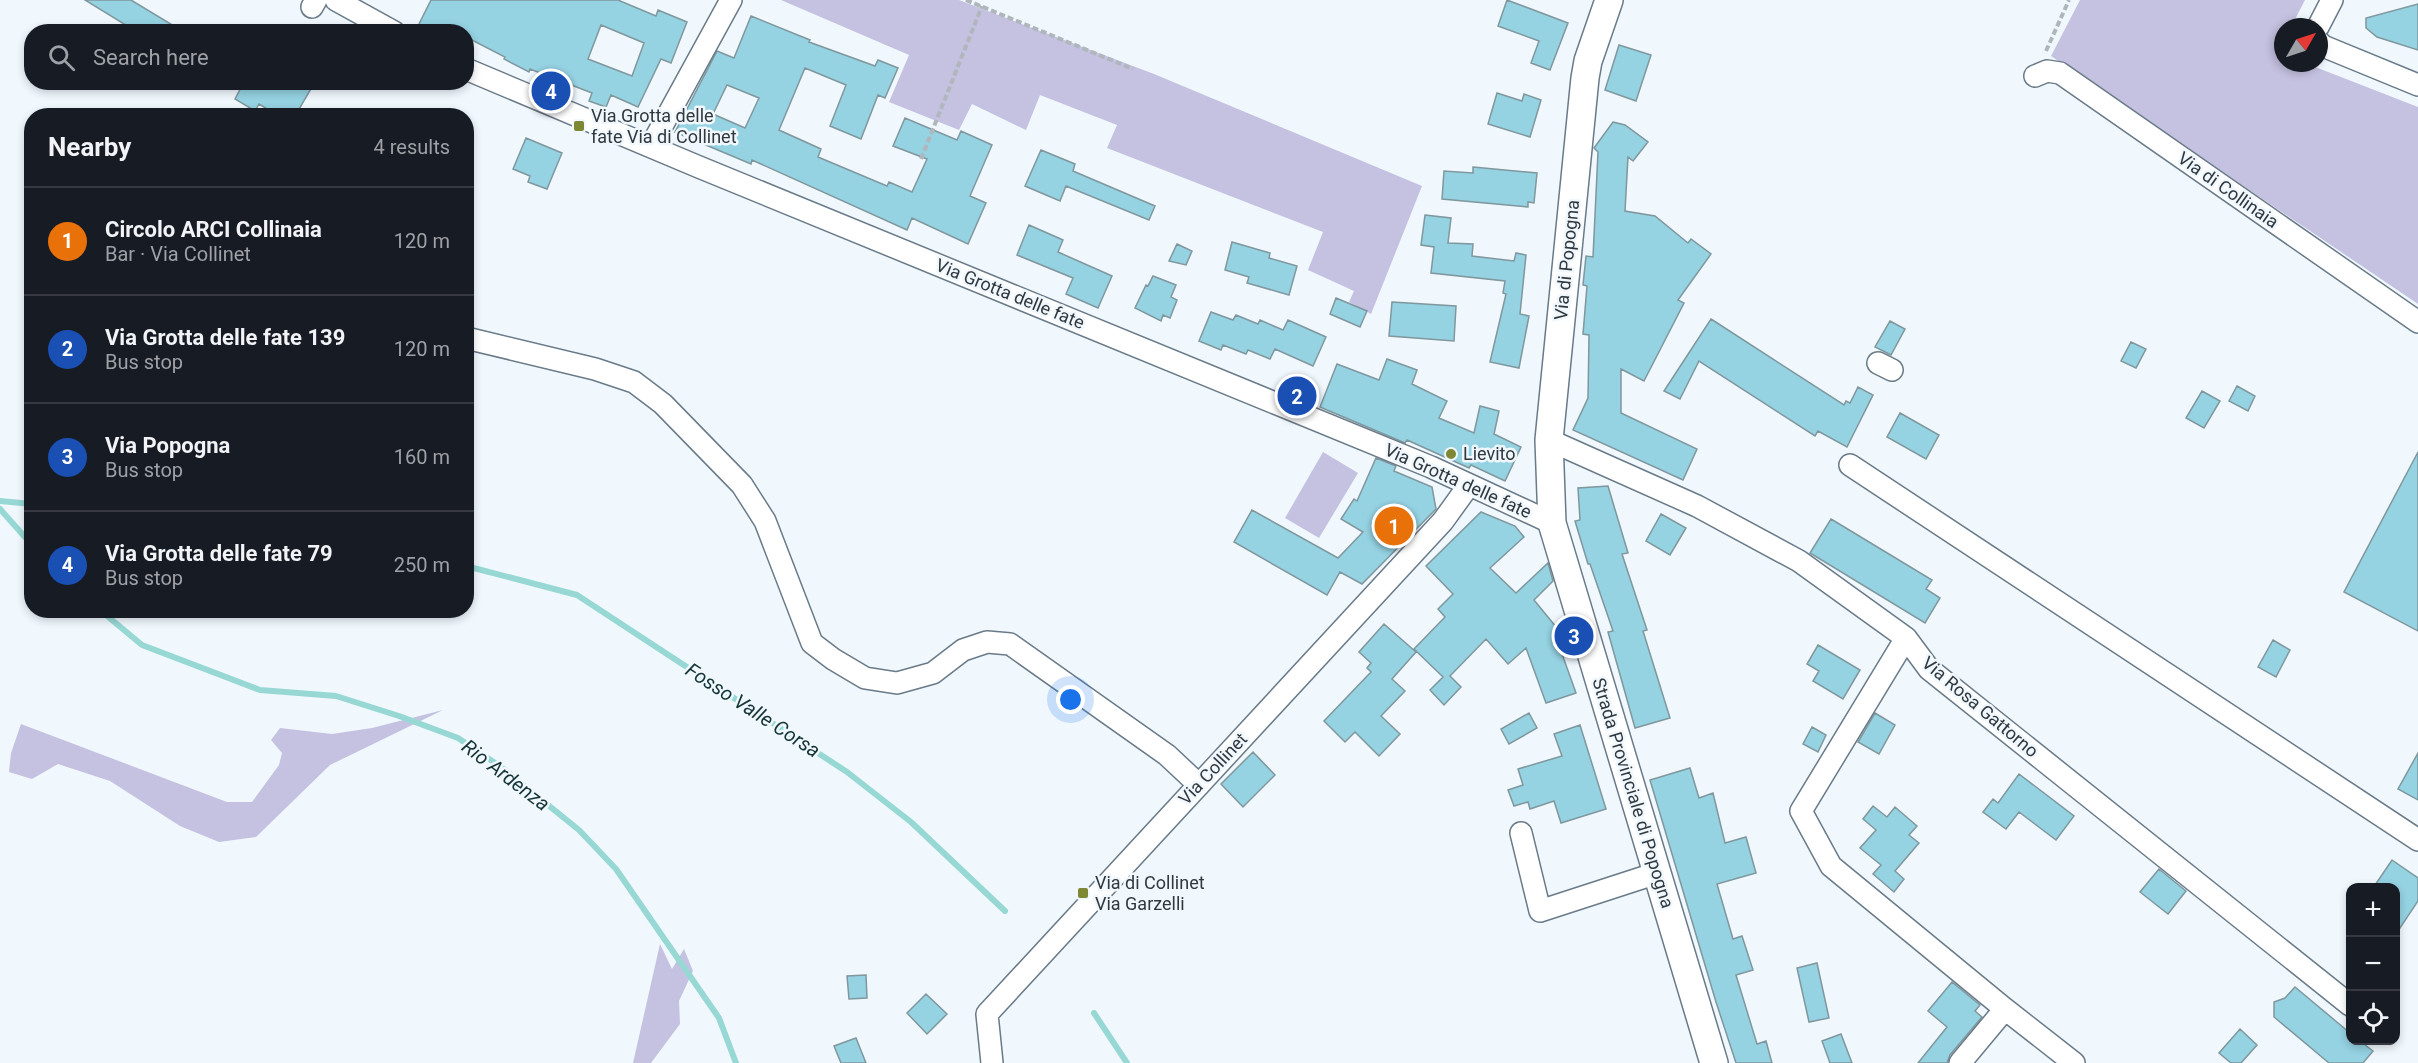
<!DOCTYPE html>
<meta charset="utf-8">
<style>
body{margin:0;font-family:Roboto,sans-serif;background:#20242c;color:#f1f3f6}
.controls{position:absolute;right:18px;bottom:18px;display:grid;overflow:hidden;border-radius:12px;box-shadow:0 3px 9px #0003}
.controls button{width:54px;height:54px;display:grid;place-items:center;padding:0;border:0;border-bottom:2px solid #363941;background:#171b24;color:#f1f3f6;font:30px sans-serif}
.compass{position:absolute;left:2274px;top:18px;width:54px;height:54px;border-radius:50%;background:#171b24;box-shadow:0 3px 9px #0003;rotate:51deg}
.you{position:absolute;left:1071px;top:700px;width:21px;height:21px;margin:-15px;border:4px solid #fff;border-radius:50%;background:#1a73e8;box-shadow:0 0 0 9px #1a73e833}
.badge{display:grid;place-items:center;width:39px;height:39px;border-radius:50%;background:#0b8043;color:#fff;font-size:20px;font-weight:700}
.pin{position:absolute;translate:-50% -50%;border:3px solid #fff;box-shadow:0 2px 6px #0006}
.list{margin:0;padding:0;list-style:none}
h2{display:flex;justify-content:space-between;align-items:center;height:78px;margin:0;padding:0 24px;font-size:26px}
h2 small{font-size:20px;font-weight:400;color:#9ea1a6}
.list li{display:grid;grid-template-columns:39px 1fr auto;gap:18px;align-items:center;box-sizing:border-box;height:108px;padding:0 24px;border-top:2px solid #363941}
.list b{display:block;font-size:22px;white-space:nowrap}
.list p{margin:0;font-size:20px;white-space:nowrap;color:#9ea1a6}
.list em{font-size:20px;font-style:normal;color:#9ea1a6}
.icon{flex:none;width:33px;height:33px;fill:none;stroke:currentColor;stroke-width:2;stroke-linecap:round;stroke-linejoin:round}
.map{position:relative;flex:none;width:2418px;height:1063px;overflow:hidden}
.search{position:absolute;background:#171b24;box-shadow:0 3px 9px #0003;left:24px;top:24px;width:450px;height:66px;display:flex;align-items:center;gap:15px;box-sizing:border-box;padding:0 21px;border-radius:24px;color:#9ea1a6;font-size:22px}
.panel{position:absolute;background:#171b24;box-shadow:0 3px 9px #0003;left:24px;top:108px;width:450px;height:510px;border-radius:24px}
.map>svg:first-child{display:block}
.green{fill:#c5c1e0}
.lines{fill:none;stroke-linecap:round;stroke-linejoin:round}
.stream{stroke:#97d8d4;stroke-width:6}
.building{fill:#95d2e2;stroke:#7f979d;stroke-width:1.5;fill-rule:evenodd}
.minor-casing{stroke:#697a88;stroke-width:24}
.major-casing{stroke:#697a88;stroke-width:30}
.path{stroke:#afb7bd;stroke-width:4;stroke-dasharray:6 3;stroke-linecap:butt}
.minor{stroke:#fff;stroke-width:21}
.major{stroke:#fff;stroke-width:27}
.poi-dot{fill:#7d8734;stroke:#f0f8fe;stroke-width:2}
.labels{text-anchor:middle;stroke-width:5;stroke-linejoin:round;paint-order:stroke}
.poi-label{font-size:18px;fill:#30383e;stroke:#f0f8fe;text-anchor:start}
.street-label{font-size:18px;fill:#30383e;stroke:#f0f8fe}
.water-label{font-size:20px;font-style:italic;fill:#143533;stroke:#f0f8fe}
</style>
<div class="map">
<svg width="2418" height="1063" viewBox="0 0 2418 1063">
<rect width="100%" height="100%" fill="#f0f8fe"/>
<path class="green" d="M781 0H959L1154 74 1422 186 1371 314 1349 302 1354 291 1308 270 1323 232 1107 148 1117 125 1040 95 1026 130 972 104 959 130 889 102 909 55Z
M2080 0H2305L2291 27H2283V63H2305L2418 107V304L2051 56Z
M1323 452 1358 473 1319 538 1285 518Z
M443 710 330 765 256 837 219 842 180 826 110 781 58 764 32 779 9 772 11 753 21 724 227 802H252L279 765 282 753 271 740 280 728 332 734 372 728Z
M660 944 672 969 684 949 693 971 679 1001 680 1024 651 1063H633Z"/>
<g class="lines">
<path class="stream" d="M0 501 32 504
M0 509 32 545
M466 566 577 595 847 772 911 822 1005 911
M100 610 142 645 260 690 336 696 399 716 458 738 501 767 579 830 616 869 719 1018 736 1063
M1094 1013 1127 1063"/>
</g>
<path class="building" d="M85 0H131L184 32H137Z
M431 0H618L656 16 658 10 687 22 671 63 661 59 638 107 611 95 606 107 589 101 592 93 530 69 529 72 504 59 505 57 466 37V32H434L419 24ZM601 25 644 43 632 76 588 59Z
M1507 0 1568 23 1550 70 1531 63 1539 41 1498 26Z
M2418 4V50L2377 37 2366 28V18Z
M751 16 810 40 809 42 875 66 878 60 898 68 885 98 878 95 861 139 830 126 846 85 805 68 779 130 821 149 818 157 887 186 889 182 912 192 927 159 893 146 905 118 957 140 961 131 992 145 970 196 986 203 968 244 912 218 907 230 752 160 751 164 675 132 717 51 734 58ZM727 85 759 98 745 128 713 114Z
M1619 45 1651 55 1636 101 1605 90Z
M244 82H315L295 116H279L259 104 255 111 235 99Z
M1497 93 1522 101 1524 94 1541 100 1530 137 1488 124Z
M1613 122 1625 125 1648 142 1633 161 1628 157 1625 211 1655 216 1688 243 1691 239 1711 254 1678 300 1684 303 1644 381 1621 369V413L1697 449 1683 480 1573 430 1588 398 1589 335 1583 334 1587 286 1583 285 1586 256 1593 257 1598 152 1594 148Z
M526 138 562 153 547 189 528 182 530 176 513 169Z
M1041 150 1075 164 1073 171 1155 206 1149 220 1066 186 1060 201 1025 186Z
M1473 167 1537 173 1534 203 1528 202V207L1442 199 1444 171 1473 173Z
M1425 215 1451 218 1448 243 1473 244 1472 256 1514 261 1516 253 1526 255 1520 314 1529 316 1519 368 1490 362 1506 294 1503 293 1505 281 1431 273 1434 247 1421 245Z
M1029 225 1063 240 1058 252 1112 276 1098 308 1066 294 1073 278 1017 255Z
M1232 242 1270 253 1269 258 1297 266 1289 295 1247 283 1249 277 1225 270Z
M1177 244 1192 251 1186 265 1169 261Z
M1153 276 1176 285 1171 297 1177 300 1170 318 1163 315 1161 321 1135 308 1146 285 1148 286Z
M1336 298 1367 311 1360 327 1330 314Z
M1392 302 1456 306 1454 341 1389 336Z
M1211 312 1233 320 1236 315 1258 324 1260 320 1283 330 1288 320 1326 337 1313 366 1275 349 1270 359 1248 350 1246 354 1223 345 1221 350 1199 341Z
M1711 319 1844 405 1846 401 1850 403 1858 387 1873 395 1847 447 1818 431 1815 436 1699 361 1680 399 1664 391Z
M1890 321 1905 329 1891 355 1875 347Z
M2131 342 2146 349 2136 368 2121 361Z
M1387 359 1417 370 1412 384 1447 401 1439 418 1474 433 1480 406 1499 411 1494 434 1521 447 1505 481 1471 465 1469 468 1407 440 1405 443 1320 407 1337 364 1379 380Z
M2237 386 2255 396 2248 411 2229 401Z
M2202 391 2220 401 2204 428 2186 418Z
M1900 413 1939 435 1926 459 1887 437Z
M2418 452V631L2344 592Z
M1376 458 1396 466 1394 471 1432 487 1436 509 1362 584 1340 572 1327 595 1234 542 1252 510 1338 558 1363 532 1341 519 1354 499 1357 501Z
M1608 486 1628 553 1622 554 1647 630 1643 631 1670 718 1635 728 1608 632 1613 631 1590 564H1588L1575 521 1580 520 1578 488Z
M1481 512 1515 526 1524 537 1490 568 1516 593 1548 563 1553 581 1534 600 1561 633 1556 637 1576 693 1546 703 1526 648 1508 664 1486 639 1450 676 1461 687 1444 705 1430 690 1443 677 1414 649 1445 617 1438 609 1453 594 1426 566Z
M1661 514 1686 528 1670 555 1646 541Z
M1831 519 1932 580 1926 589 1940 598 1925 623 1810 553Z
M1384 624 1416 652 1392 679 1405 691 1381 716 1400 734 1379 756 1355 732 1345 742 1324 721 1371 672 1367 668 1371 663 1359 652Z
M2273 640 2290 650 2276 677 2258 667Z
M1818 645 1860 670 1843 699 1813 681 1819 671 1807 664Z
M1529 713 1537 728 1509 744 1501 729Z
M1875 713 1895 725 1879 754 1858 742Z
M1580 725 1606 809 1561 823 1554 801 1530 809 1528 802 1514 806 1508 790 1523 785 1518 769 1562 756 1554 734Z
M1812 727 1826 735 1818 752 1803 744Z
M1253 752 1275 775 1243 807 1221 784Z
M2418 753V800L2398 789Z
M1690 768 1699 798 1713 793 1725 843 1746 837 1756 873 1717 884 1733 939 1742 936 1753 970 1736 975 1757 1044 1766 1041 1772 1063H1736L1716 1002 1650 780Z
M2019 774 2074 816 2056 840 2019 812 2006 829 1983 812 1993 799 1998 803Z
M1873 806 1887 817 1895 807 1917 826 1909 835 1919 843 1895 871 1904 879 1894 892 1873 874 1881 865 1860 848 1876 830 1863 819Z
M2392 860 2418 878V901L2396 934V888H2373Z
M2159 869 2186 891 2168 914 2140 892Z
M1817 963 1829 1018 1809 1022 1797 968Z
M866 975 867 998 849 999 847 976Z
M1952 982 1980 1005 1975 1011 1982 1017 1950 1055 1947 1063H1918L1947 1027 1928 1011Z
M2295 987 2350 1033V1041H2360L2373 1051 2363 1063H2329L2274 1017V1002L2285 998Z
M926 994 947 1014 927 1034 907 1013Z
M2240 1029 2257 1045 2241 1063H2231L2219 1053Z
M1841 1034 1852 1063H1830L1822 1041Z
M856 1038 866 1063H841L834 1046Z"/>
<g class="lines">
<defs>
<path id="minor" d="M336 0 394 32
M312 7 316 0
M2318 27 2332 0
M2319 42 2323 46 2418 85
M466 69 699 167 1431 467 1552 523
M2035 76 2047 71 2060 73 2418 322
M651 146 731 0
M466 338 595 369 634 382 663 404 742 485 765 521 812 643 833 659 865 678 897 683 933 673 963 650 987 642 1010 644 1167 755 1199 785
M1878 363 1892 370
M1549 440 1697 506 1799 561 1906 638 1929 669 2350 1005
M1850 465 2418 840
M1906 638 1801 811 1831 866 2005 1009 2074 1063
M1521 833 1540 911 1657 873
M992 1063 987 1014 1443 521 1469 485
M1960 1063 2005 1009"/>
<path id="major" d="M1609 0 1588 61 1585 78 1549 440 1552 523 1714 1063"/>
</defs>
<use href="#minor" class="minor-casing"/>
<use href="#major" class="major-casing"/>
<path class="path" d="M966 0 1133 69
M2046 51 2069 0
M921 159 982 6"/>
<use href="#minor" class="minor"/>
<use href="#major" class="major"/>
</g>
<g class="poi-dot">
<rect x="573" y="120" width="12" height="12" rx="3"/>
<circle cx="1451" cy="454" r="6"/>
<rect x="1077" y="887" width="12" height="12" rx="3"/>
</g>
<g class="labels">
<g class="poi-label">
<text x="591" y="122">Via Grotta delle<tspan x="591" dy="21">fate Via di Collinet</tspan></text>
<text x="1463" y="460">Lievito</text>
<text x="1095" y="889">Via di Collinet<tspan x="1095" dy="21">Via Garzelli</tspan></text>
</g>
<g class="street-label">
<text transform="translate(2228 190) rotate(35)" y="6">Via di Collinaia</text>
<text transform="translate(1567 260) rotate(-84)" y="6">Via di Popogna</text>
<text transform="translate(1010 294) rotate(22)" y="6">Via Grotta delle fate</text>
<text transform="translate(1458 481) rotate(24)" y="6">Via Grotta delle fate</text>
<text transform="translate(1980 707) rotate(40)" y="6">Via Rosa Gattorno</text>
<text transform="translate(1213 769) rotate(-47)" y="6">Via Collinet</text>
<text transform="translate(1633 793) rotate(73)" y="6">Strada Provinciale di Popogna</text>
</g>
<g class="water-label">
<text transform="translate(753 710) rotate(33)" y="7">Fosso Valle Corsa</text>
<text transform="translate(506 775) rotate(37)" y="7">Rio Ardenza</text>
</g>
</g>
</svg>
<div class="controls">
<button>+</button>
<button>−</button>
<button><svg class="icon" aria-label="locate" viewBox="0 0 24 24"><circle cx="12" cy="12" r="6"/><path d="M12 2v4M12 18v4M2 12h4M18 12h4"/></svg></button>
</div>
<svg class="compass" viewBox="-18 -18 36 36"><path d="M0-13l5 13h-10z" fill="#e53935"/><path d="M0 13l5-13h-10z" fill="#9ea1a6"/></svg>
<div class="you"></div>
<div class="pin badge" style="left:1394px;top:526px;background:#e8710a">1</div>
<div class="pin badge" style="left:1297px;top:396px;background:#1a4fb4">2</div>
<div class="pin badge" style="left:1574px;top:636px;background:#1a4fb4">3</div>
<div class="pin badge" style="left:551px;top:91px;background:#1a4fb4">4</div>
<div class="search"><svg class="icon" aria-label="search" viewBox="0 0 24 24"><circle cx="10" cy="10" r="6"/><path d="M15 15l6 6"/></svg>Search here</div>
<section class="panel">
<h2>Nearby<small>4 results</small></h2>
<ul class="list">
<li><span class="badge" style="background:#e8710a">1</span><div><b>Circolo ARCI Collinaia</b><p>Bar · Via Collinet</p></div><em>120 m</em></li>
<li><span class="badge" style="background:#1a4fb4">2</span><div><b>Via Grotta delle fate 139</b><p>Bus stop</p></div><em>120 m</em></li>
<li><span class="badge" style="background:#1a4fb4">3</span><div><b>Via Popogna</b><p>Bus stop</p></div><em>160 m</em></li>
<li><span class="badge" style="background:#1a4fb4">4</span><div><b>Via Grotta delle fate 79</b><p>Bus stop</p></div><em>250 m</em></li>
</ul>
</section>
</div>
